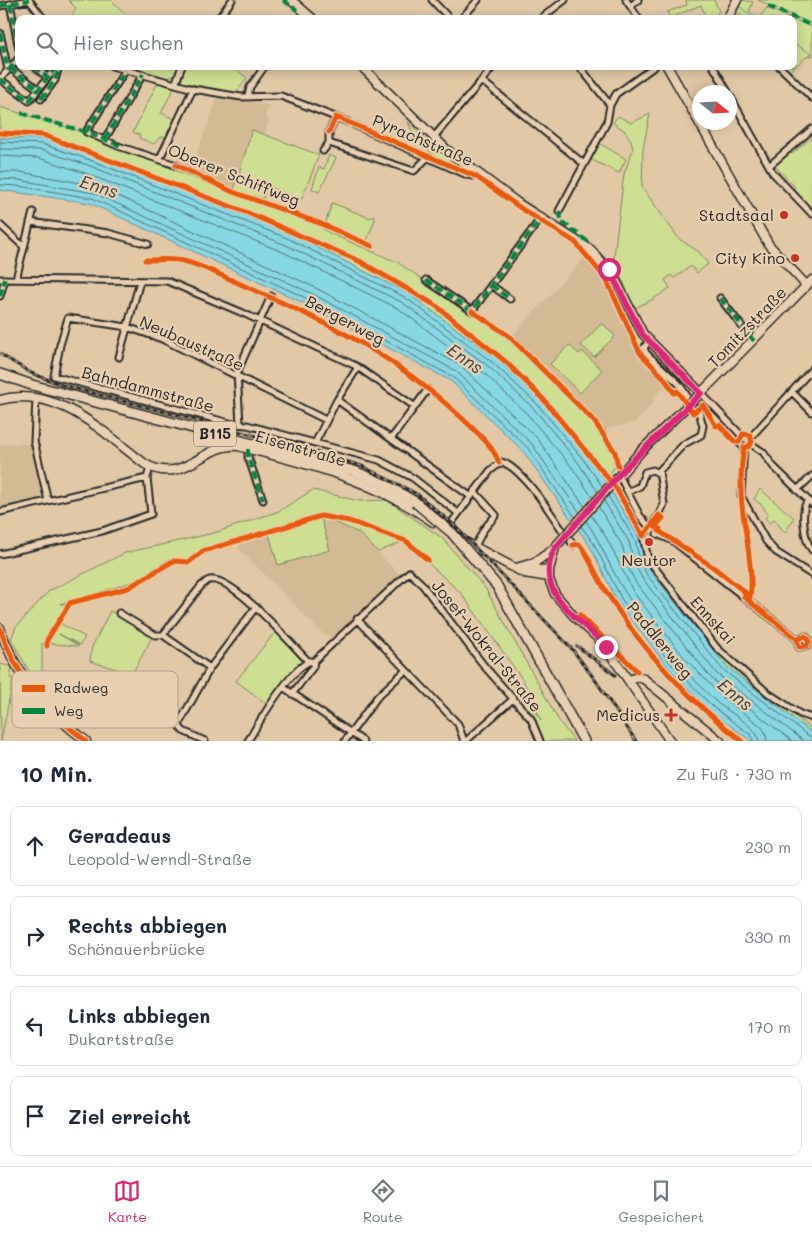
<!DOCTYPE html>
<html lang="de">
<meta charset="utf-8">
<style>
body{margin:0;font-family:Mali,sans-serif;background:#f2f2f3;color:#1f2937}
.compass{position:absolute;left:692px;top:85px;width:45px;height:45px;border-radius:50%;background:#fff;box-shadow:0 2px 12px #0003;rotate:108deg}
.stop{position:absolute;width:15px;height:15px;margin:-11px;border:4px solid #db2777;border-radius:50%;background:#fff}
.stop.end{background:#db2777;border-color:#fff;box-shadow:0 1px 5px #0008}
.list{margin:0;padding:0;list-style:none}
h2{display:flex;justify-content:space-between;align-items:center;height:65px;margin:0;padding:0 20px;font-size:21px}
h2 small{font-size:16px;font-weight:400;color:#747a83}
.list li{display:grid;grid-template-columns:32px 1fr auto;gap:15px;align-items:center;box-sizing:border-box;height:80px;margin:0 10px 10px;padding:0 10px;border:1px solid #e0e1e3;border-radius:10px}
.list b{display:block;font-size:19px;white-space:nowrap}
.list p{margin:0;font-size:16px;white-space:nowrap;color:#747a83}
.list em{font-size:16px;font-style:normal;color:#747a83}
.icon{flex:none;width:28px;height:28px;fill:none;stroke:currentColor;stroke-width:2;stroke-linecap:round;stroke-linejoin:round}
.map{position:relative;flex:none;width:812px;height:741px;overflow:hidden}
.search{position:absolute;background:#fff;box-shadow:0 2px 12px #0003;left:15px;right:15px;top:15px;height:55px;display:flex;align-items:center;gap:12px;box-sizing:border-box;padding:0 18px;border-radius:10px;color:#747a83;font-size:19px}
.sheet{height:425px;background:#fff}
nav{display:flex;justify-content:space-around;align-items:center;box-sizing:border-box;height:70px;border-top:1px solid #e0e1e3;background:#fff;font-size:14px;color:#747a83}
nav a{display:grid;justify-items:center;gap:2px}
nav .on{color:#db2777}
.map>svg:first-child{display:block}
.built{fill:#d3ba95}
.green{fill:#cede92;stroke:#7c845e}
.water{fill:#88d7e5;stroke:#63929b}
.pier{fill:#e2c8a4}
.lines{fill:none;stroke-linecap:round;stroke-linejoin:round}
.shore{stroke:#507075;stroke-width:1}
.stream{stroke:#63929b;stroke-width:1}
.street-casing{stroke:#2b2b2b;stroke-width:9}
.secondary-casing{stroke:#2b2b2b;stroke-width:11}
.primary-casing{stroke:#2b2b2b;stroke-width:12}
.street{stroke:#ead0b1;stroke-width:5}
.secondary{stroke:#ead0b1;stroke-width:8}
.primary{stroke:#ead0b1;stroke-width:9}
.rail-casing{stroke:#2b2b2b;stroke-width:3}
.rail{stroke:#ead0b1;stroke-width:1;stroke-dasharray:4;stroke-linecap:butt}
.street-bridge-casing{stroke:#2b2b2b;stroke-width:9;stroke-linecap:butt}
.secondary-bridge-casing{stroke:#2b2b2b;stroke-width:11;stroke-linecap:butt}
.primary-bridge-casing{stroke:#2b2b2b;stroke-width:12;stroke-linecap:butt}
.street-bridge{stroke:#ead0b1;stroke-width:5}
.secondary-bridge{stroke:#ead0b1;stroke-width:8}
.primary-bridge{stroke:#ead0b1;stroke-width:9}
.quiet{stroke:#00873e;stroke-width:4;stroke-dasharray:8 4;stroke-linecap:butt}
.cycleway-casing{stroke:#ead0b1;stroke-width:8}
.cycleway{stroke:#e8590c;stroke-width:5}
.route{stroke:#db2777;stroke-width:6}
.poi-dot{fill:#c8321e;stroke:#ead0b1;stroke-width:2}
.labels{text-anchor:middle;stroke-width:4.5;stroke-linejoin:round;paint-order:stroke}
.shield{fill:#ead0b1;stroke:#645c53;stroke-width:1}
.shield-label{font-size:15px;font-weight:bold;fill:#2b2b2b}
.street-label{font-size:16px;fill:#2b2b2b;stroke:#ead0b1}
.poi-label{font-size:16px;fill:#2b2b2b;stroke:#ead0b1;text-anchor:end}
.water-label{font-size:18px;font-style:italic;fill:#394547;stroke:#ead0b1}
.key{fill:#ead0b1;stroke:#b19e89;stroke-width:1}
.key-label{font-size:14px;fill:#2b2b2b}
</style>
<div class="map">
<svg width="812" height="741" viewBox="0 0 812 741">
<rect width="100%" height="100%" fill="#e2c8a4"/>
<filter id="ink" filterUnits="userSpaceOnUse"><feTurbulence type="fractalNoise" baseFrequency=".02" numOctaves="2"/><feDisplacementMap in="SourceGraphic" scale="10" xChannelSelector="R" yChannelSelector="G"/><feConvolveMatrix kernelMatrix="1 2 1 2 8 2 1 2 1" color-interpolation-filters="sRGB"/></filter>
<g filter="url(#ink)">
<path class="built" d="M218 97 269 105 265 118 269 119 265 134 252 130 234 190 199 176 176 162 179 156 185 159 188 154 195 157Z
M586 256 606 284 641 356 669 382 653 398 655 400 636 422 605 429 512 336Z
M0 444H31L43 497 0 507Z
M322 518 359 533 400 575 331 639 327 634 325 636 239 549 242 541Z"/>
<path class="green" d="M68 0H111L131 19H70L76 8Z
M686 0H714L719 11 717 14 723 18 707 19 701 5 670 18 667 12 687 5Z
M742 0 753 2 749 11 759 18 767 8 792 19H746L737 12Z
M758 0H812V24Z
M793 19 812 27V56L809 55 789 71 783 66H793Z
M118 66H181L175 75 168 78Z
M185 66H232L247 78 235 93 181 82Z
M159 80 175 86 161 113 176 120 168 137H160L154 144 139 138 140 135 133 132Z
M0 107 86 133 206 183 317 225 329 233 397 262 501 333 597 427 605 429 617 460 614 462 615 466 605 481 542 402 496 358 409 294 291 234 91 155 43 139 0 138Z
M650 114 643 149 642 187 679 239 699 252 708 264 697 273 691 266 674 278 671 275 665 280 670 288 655 298 633 309 624 283 613 265 624 174 633 149 631 140 624 130 613 123 618 116 631 123Z
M408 122 437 150 466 171C440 159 419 150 408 122Z
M252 130 319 155 302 198 300 200 265 185 263 199 234 190Z
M812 137V209L793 190 795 187 774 165 789 151 792 154Z
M599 143 626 159 619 173 590 159Z
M329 155 336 158 319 192 312 189 319 167 324 169Z
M332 203 370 218 374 216 375 219 366 243 325 224Z
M590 253 614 282 644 342 641 348 607 277 589 255Z
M602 323 615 336 594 357 581 345Z
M569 345 579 354 582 351 602 370 580 393 550 364Z
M760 489 794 518 785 533 774 519 770 523 765 518 768 515 763 506 754 499Z
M313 490 359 501 387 500 442 538 485 588 559 721 574 741H544L534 715 521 700 528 697 541 720 523 680 461 593 404 541 378 552 359 533 322 517 241 541 191 559H169L132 582 60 604H66L52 630 54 631 59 623 85 637 80 645 59 634 79 646 42 643V690L30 673 11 639 16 627 49 591 125 553 214 533 279 511Z
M321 518 330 550 278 565 269 534Z
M646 559 723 658 811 729 812 733 726 666 651 572Z
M110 611 152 637 132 674 90 661 92 647Z
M276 631 302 661 267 704 236 681Z
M0 664 12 667 10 678 13 679 1 741Z"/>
<path class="water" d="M0 138 43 139 91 155 291 234 409 294 496 358 542 402 604 479 639 538 651 572 726 666 812 733V741H751L710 711 669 668 618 603 590 546 523 451 451 381 308 305 90 203 0 190Z"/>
<path class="pier" d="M607 479 614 490 577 532 569 522Z"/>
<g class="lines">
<path class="shore" d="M0 142 42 144 90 160 289 239 406 298 492 362 538 405 582 458 603 487
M0 149 41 150 88 165 286 245 403 303 488 366 534 409 577 461 598 492
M0 156 39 158 85 173 283 252 399 309 483 372 528 415 571 466 593 498
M0 172H20L97 186 316 288 460 365 537 438 585 507
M0 179 19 180 94 193 313 294 456 371 531 443 580 513
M0 185 18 186 92 198 310 300 453 377 527 447 575 517
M608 496 635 540 640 561 647 575 722 669 807 735 812 737
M604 501 629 542 634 563 642 578 717 674 804 741
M598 506 622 545 627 565 636 583 712 679 792 741
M591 515 606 537 634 593 683 656 722 697 761 726 765 732 767 741
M586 521C603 545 612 574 629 598 653 635 684 670 715 701 726 711 758 726 759 741
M581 526 594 544 622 600 672 665 713 707 751 735 753 741"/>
<path class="stream" d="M740 7 754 19
M793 43 812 54"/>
<defs>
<path id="street" d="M29 0 44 19
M432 0 450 19
M626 0 639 19
M10 4 19 49
M0 6 29 0
M631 6 638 0
M218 19 232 0
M461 19 478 0
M540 19 565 0
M0 33 8 70
M34 66 47 77
M112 66 193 89 241 97 281 96 348 122
M579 66 610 105
M713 66 728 92
M779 66 812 98
M10 68 38 89
M125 71 86 132 118 146 176 165
M0 79 29 101 57 66
M0 79 19 58
M482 81 584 164
M176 82 182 66
M248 95 250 87 265 66
M730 96 773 173 812 214
M41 99 55 80 58 69
M354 125 467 175 481 177
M433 138 494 66
M105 139 143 74
M329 143 414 171 428 157
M323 151 329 143V132L336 117
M160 158 193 89
M769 166 812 129
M559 211 607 122 610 105 616 94 655 66
M30 222 108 233 148 244
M0 225 24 247
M0 279 167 281 243 313 356 366 414 406
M16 279 33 212
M426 280 472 311 541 218
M491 285 510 299
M0 296 5 279
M720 298 753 341
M648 342 644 348 646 353 679 384 687 396
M119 357 140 281
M701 393 741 435
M793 393 812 412
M36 399 34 441 48 501
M337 400 470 496
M694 406 696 408
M699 412 703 426 701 435 684 444 659 471 664 504 659 515 643 536 648 559 717 648 768 693 800 714 812 718
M326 420 162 339 127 327 68 318 60 345 54 376 233 424 247 425 379 460 413 478 458 513
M240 424 237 373 271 296
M741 435 739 443 744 447
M751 437 812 369
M391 439 428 389
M315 443 337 400 358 367
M751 444 763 452 773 466 812 504
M744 447 741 496 766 541 776 552 812 575
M248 449V457L263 500
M619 475 629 495
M797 490 812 476
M474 491 496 515 484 529 474 548
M628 492 640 486 645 472 653 470 658 473
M808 500C800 509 804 541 812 550
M0 512 147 478
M447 529 490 471 501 462C520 466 551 513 562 530
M657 534 673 541 797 639 799 647 807 646 809 640 805 636 797 639
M570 540 573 545
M0 554 102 531 151 514 147 478 150 467
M119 613 155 635H163L210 668
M357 619 458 724 464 741
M163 635 201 586C204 584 207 580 210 580 233 576 292 645 308 661
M283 687 363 741
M292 694 313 667 314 661 409 572 421 583 485 667 531 719 540 741
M205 741 183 731 179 726 181 720 210 668 256 607
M248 741C259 722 291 667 311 661
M345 741 378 696 406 670
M466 741 513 699"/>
<path id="secondary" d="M291 0 313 19
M727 19 737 0
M361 66 447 150 519 204 591 250 614 277 643 334 701 393
M667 66 769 245 806 285
M698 396 812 280
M0 400C56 384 104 433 145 464 185 487 205 441 238 446 309 464 372 479 433 522
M577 523 643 449 686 407
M460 539 524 573 549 577
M555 547 549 570V579L555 594 573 615 602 642 670 741
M516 568 534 563 554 549
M526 569 549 570
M0 628C15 676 47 711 86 741
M629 680 638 677 644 679 720 741"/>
<path id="primary" d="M0 374 32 385 354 471 384 484 415 502
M497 586 584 741"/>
</defs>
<use href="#street" class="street-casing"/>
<use href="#secondary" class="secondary-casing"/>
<use href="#primary" class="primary-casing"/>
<use href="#street" class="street"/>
<use href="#secondary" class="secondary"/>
<use href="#primary" class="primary"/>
<defs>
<path id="rail" d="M0 354 31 373 62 385 298 447 362 466 417 494 454 525 572 649 596 681 636 741
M577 646 615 675"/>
</defs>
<use href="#rail" class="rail-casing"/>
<use href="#rail" class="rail"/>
<defs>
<path id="street-bridge" d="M630 497 640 516 652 530"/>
<path id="secondary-bridge" d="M686 407 698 396
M555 547 577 523"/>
<path id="primary-bridge" d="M415 502 452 533 497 586"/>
</defs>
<use href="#street-bridge" class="street-bridge-casing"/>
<use href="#secondary-bridge" class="secondary-bridge-casing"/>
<use href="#primary-bridge" class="primary-bridge-casing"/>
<use href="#street-bridge" class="street-bridge"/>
<use href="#secondary-bridge" class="secondary-bridge"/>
<use href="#primary-bridge" class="primary-bridge"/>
<path class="quiet" d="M283 0 297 10
M10 4 19 49
M0 6 29 0
M768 6 812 26
M0 33 8 70
M34 66 47 77
M10 68 38 89
M8 71 19 58
M0 79 29 101 57 66
M41 99 55 80 59 68
M21 113 86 132 123 147
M86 132 125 71
M105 139 143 74
M559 211 562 222 587 241 586 246
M426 280 472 311 541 218
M491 285 510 299
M0 296 5 279
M720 298 754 341
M248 449V457L263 500"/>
<defs>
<path id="cycleway" d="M329 132 336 117 475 176 522 209 575 242 606 279 640 353 664 378 674 393 677 391 693 413 703 405 716 426 719 425 735 442H739L743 434 750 435 752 442 748 447H744C741 466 740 486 742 505 744 528 756 582 749 601
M0 133 43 135 248 213 359 261 435 305 506 362 544 400 616 488 643 536 659 515 663 518 655 527 660 529 659 531 713 567 746 593 744 597 797 639 799 647 807 646 809 640 805 636 797 639
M176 165 233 192 319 223 372 246
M145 260C157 260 171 258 183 261 205 266 226 278 247 287 330 323 396 356 463 419 476 432 493 445 499 463
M472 311 509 336 594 421 615 452 618 466
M573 545 579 544 583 549C592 564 599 581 609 596 643 651 691 702 742 741
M580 615 637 671
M0 628C15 676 47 711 86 741
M47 646V640L70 603 128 588 173 561 189 562 203 551 321 516 349 521 406 541 428 560"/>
</defs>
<use href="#cycleway" class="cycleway-casing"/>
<use href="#cycleway" class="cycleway"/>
</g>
</g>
<g class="lines" filter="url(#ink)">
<path class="route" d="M606 647C581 617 531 594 555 548L623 470 701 393 642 334 609 269"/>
</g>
<g class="poi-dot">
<circle cx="784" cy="215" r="5"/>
<circle cx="795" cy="258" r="5"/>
<circle cx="649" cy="542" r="5"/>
<path d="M668.5 707.5h5v5h5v5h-5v5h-5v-5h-5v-5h5z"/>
</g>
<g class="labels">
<rect class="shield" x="194" y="421.5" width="42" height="25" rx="4"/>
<g class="shield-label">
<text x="215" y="439">B115</text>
</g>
<g class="street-label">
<text transform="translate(423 140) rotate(23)" y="6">Pyrachstraße</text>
<text transform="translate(234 175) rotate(22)" y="6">Oberer Schiffweg</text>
<text transform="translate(345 320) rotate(28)" y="6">Bergerweg</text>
<text transform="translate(747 327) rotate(-46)" y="6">Tomitzstraße</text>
<text transform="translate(192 343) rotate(24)" y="6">Neubaustraße</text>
<text transform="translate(148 389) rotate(15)" y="6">Bahndammstraße</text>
<text transform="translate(301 448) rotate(16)" y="6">Eisenstraße</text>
<text transform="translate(713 620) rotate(48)" y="6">Ennskai</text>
<text transform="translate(660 640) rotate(51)" y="6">Paddlerweg</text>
<text transform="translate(487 646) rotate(51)" y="6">Josef-Wokral-Straße</text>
</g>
<g class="poi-label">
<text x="774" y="221">Stadtsaal</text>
<text x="785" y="264">City Kino</text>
<text x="649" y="566" text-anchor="middle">Neutor</text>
<text x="660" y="721">Medicus</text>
</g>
<g class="water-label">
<text transform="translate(99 187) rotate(17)" y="6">Enns</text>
<text transform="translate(465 359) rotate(35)" y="6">Enns</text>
<text transform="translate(735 695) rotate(40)" y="6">Enns</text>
</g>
</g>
<rect x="12" y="671" width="166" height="57" rx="8" class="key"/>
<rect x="22" y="685" width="23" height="7" fill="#e8590c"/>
<rect x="22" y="708" width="23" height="6" fill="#00873e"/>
<g class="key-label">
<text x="54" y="693">Radweg</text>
<text x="54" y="716">Weg</text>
</g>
</svg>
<svg class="compass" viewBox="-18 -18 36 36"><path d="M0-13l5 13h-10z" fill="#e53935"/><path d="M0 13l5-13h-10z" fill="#747a83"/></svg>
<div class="stop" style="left:609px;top:269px"></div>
<div class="stop end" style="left:606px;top:647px"></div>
<div class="search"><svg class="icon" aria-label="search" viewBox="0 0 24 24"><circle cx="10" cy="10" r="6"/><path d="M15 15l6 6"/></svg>Hier suchen</div>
</div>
<section class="sheet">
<h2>10 Min.<small>Zu Fuß · 730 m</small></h2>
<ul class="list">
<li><svg class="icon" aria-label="ahead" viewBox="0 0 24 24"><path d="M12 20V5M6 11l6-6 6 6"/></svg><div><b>Geradeaus</b><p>Leopold-Werndl-Straße</p></div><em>230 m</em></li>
<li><svg class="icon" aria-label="right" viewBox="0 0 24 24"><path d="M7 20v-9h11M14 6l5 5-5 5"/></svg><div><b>Rechts abbiegen</b><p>Schönauerbrücke</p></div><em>330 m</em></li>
<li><svg class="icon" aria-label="left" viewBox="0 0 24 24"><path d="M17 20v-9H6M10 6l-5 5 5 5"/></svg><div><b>Links abbiegen</b><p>Dukartstraße</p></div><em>170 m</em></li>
<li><svg class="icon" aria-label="arrive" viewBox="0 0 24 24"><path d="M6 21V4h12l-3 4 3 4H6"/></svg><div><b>Ziel erreicht</b></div></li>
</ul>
</section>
<nav>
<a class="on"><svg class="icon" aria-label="map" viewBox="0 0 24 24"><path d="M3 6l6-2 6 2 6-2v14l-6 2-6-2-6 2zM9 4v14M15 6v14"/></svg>Karte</a>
<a><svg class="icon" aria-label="directions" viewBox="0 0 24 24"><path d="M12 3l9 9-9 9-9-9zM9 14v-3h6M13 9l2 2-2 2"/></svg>Route</a>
<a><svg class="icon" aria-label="saved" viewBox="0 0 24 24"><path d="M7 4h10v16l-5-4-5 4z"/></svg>Gespeichert</a>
</nav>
